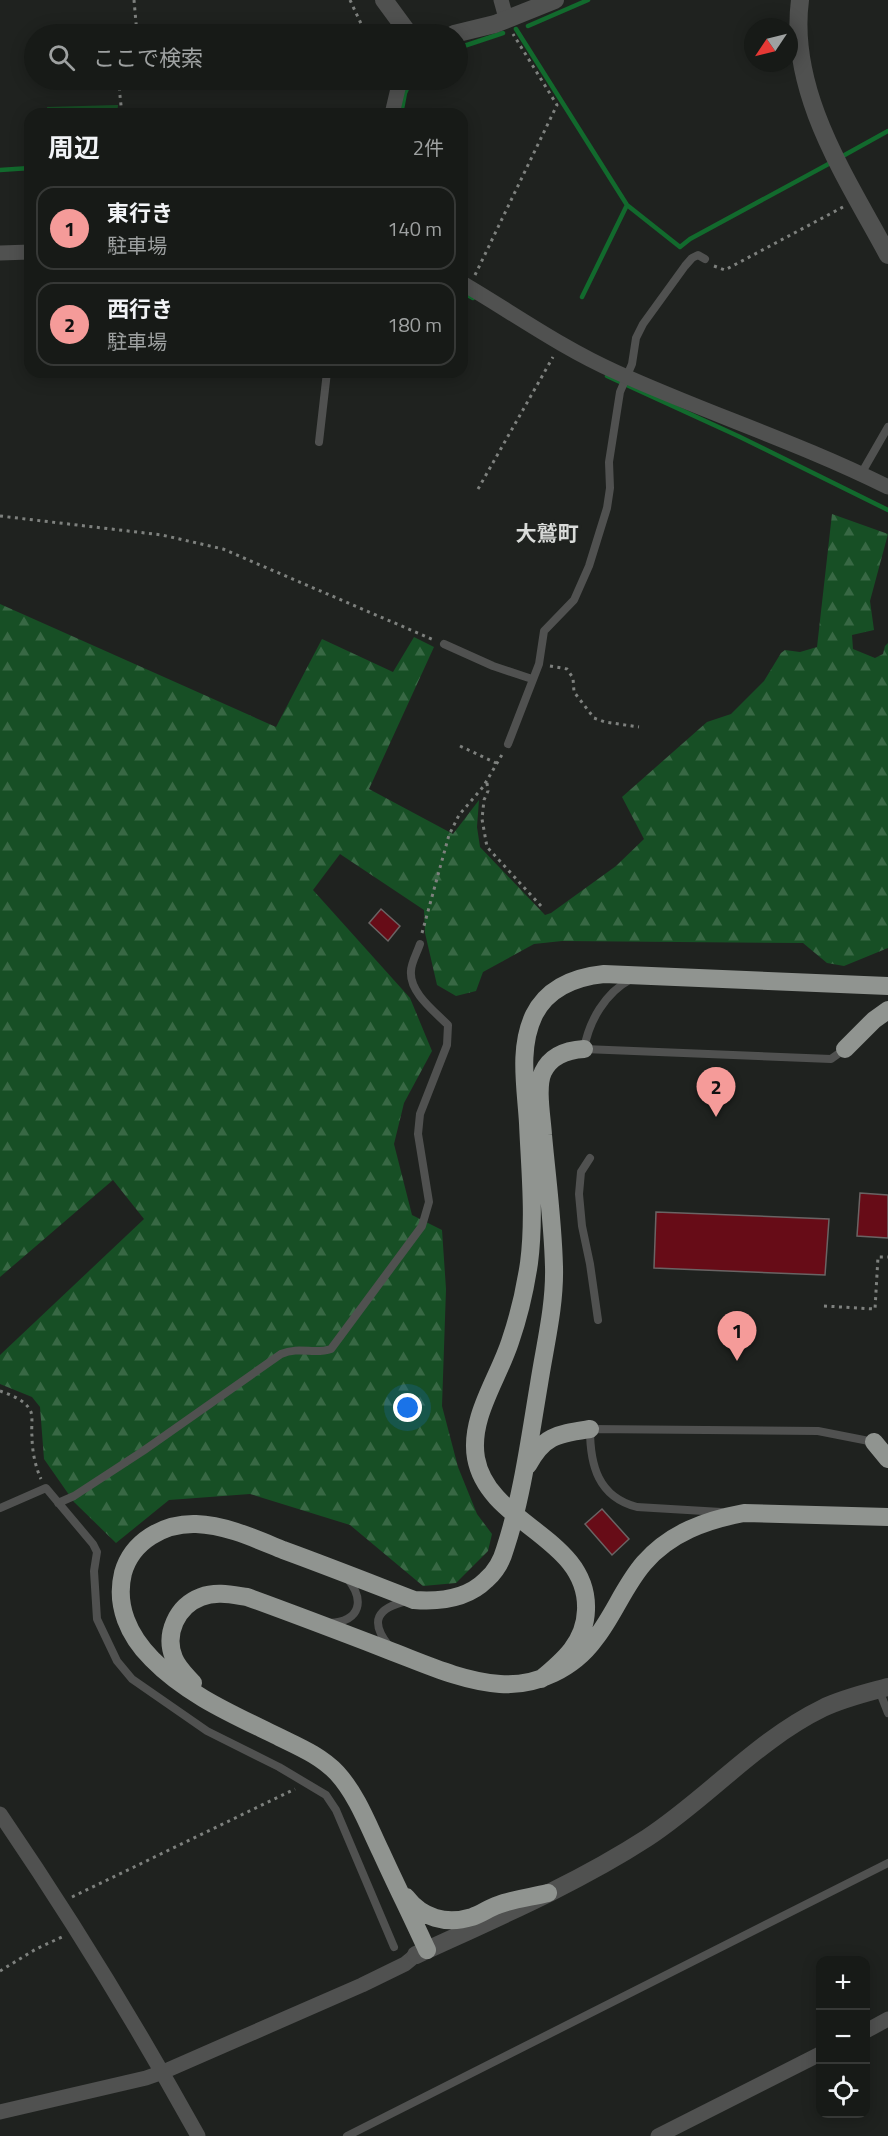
<!DOCTYPE html>
<html lang="ja">
<meta charset="utf-8">
<style>
body{margin:0;font-family:"Titillium Web","Noto Sans JP",sans-serif;background:#202320;color:#f1f3f6}
.controls{position:absolute;right:18px;bottom:18px;display:grid;overflow:hidden;border-radius:12px;box-shadow:0 3px 15px #0003}
.controls button{width:54px;height:54px;display:grid;place-items:center;padding:0;border:0;border-bottom:2px solid #363836;background:#171a17;color:#f1f3f6;font:30px sans-serif}
.compass{position:absolute;left:744px;top:18px;width:54px;height:54px;border-radius:50%;background:#171a17;box-shadow:0 3px 15px #0003;rotate:235deg}
.you{position:absolute;left:408px;top:1408px;width:21px;height:21px;margin:-15px;border:4px solid #fff;border-radius:50%;background:#1a73e8;box-shadow:0 0 0 9px #1a73e833}
.badge{display:grid;place-items:center;width:39px;height:39px;border-radius:50%;background:#f59b99;color:#111;font-size:20px;font-weight:700}
.pin{position:absolute;translate:-50% -50px;filter:drop-shadow(0 2px 3px #0008)}
.pin::after{content:'';position:absolute;top:32px;width:21px;height:18px;background:inherit;clip-path:polygon(0 0,100% 0,50% 100%)}
.list{margin:0;padding:0;list-style:none}
h2{display:flex;justify-content:space-between;align-items:center;height:78px;margin:0;padding:0 24px;font-size:26px}
h2 small{font-size:20px;font-weight:400;color:#9ea1a1}
.list li{display:grid;grid-template-columns:39px 1fr auto;gap:18px;align-items:center;box-sizing:border-box;height:84px;margin:0 12px 12px;padding:0 12px;border:2px solid #363836;border-radius:18px}
.list b{display:block;font-size:22px;white-space:nowrap}
.list p{margin:0;font-size:20px;white-space:nowrap;color:#9ea1a1}
.list em{font-size:20px;font-style:normal;color:#9ea1a1}
.icon{flex:none;width:33px;height:33px;fill:none;stroke:currentColor;stroke-width:2;stroke-linecap:round;stroke-linejoin:round}
.map{position:relative;flex:none;width:888px;height:2136px;overflow:hidden}
.search{position:absolute;background:#171a17;box-shadow:0 3px 15px #0003;left:24px;top:24px;width:444px;height:66px;display:flex;align-items:center;gap:15px;box-sizing:border-box;padding:0 21px;border-radius:33px;color:#9ea1a1;font-size:22px}
.panel{position:absolute;background:#171a17;box-shadow:0 3px 15px #0003;left:24px;top:108px;width:444px;height:270px;border-radius:18px}
.map>svg:first-child{display:block}
.grass{fill:url(#grass-tufts)}
.forest{fill:url(#forest-firs)}
.lines{fill:none;stroke-linecap:round;stroke-linejoin:round}
.stream{stroke:#126a2d;stroke-width:4.5}
.building{fill:#670c17;stroke:#6a6464;stroke-width:1.5}
.path{stroke:#7e817e;stroke-width:3;stroke-dasharray:3 4.5;stroke-linecap:butt}
.service{stroke:#505150;stroke-width:8}
.minor{stroke:#505150;stroke-width:15}
.tertiary{stroke:#505150;stroke-width:18}
.motorway{stroke:#909490;stroke-width:18}
.labels{text-anchor:middle;stroke-width:6;stroke-linejoin:round;paint-order:stroke}
.quarter-label{font-size:21px;font-weight:bold;fill:#d9dbd9;stroke:#1f221f}
</style>
<div class="map">
<svg width="888" height="2136" viewBox="0 0 888 2136">
<defs>
<pattern id="grass-tufts" width="24" height="20" patternUnits="userSpaceOnUse" patternTransform="scale(1.5)"><rect width="24" height="20" fill="#174f25"/><path d="M3 7l-1-3M5 7V3M7 7l1-3M15 17l-1-3M17 17v-4M19 17l1-3" fill="none" stroke="#386844"/></pattern>
<pattern id="forest-firs" width="22" height="20" patternUnits="userSpaceOnUse" patternTransform="scale(1.5)"><rect width="22" height="20" fill="#174f25"/><path d="M5 1l3.5 6h-7zM16 11l3.5 6h-7z" fill="#386844"/></pattern>
</defs>
<rect width="100%" height="100%" fill="#1f221f"/>
<path class="grass" d="M118 105 117 114H48L47 107Z"/>
<path class="forest" d="M832 514 888 534 870 601 874 630 852 635 853 649 875 658 883 654 885 646 888 643V948L844 966 827 963 803 943 562 941 534 944 483 972 476 991 456 996 437 985 425 933 424 910 340 854 313 890 410 998 432 1051 404 1103 394 1144 412 1215 442 1230 446 1289 442 1406 458 1467 477 1514 492 1534 488 1551 456 1583 423 1586 350 1525 250 1494 169 1500 116 1543 74 1502 44 1459 40 1407 32 1397 0 1384V1355L144 1219 113 1180 0 1277V604L276 727 322 639 393 672 414 637 434 647 369 789 453 834 479 800 477 827 480 847 545 915 551 913 616 866 644 839 622 797 707 722 731 714 764 681 781 653 785 650 800 652 817 647Z"/>
<g class="lines">
<path class="stream" d="M528 26 588 0
M516 29 627 205 582 297
M458 48 503 33
M401 114 405 93 411 80
M841 157 888 131
M0 170 30 168
M627 205 680 247 690 239 834 161
M462 292 473 298
M607 376 738 436 888 510"/>
</g>
<path class="building" d="M381 909 400 926 388 941 369 923Z
M860 1193 888 1195V1238L857 1236Z
M656 1212 829 1219 825 1275 654 1268Z
M602 1509 629 1539 612 1555 585 1524Z"/>
<g class="lines">
<path class="path" d="M134 0 137 34
M350 0 364 30 371 34
M120 80C118 92 122 102 121 114
M714 266 725 270 843 207
M475 275 557 105 513 34
M478 489 553 357
M0 516 162 535 223 549 434 640
M550 666 567 669 573 678 574 692 594 718 605 722 639 727
M460 746 496 763
M487 783 488 791 484 800 482 819 487 847 541 906
M422 933 449 835 459 815 483 787 503 753
M824 1306 875 1309 878 1257H888
M0 1391C11 1395 26 1400 31 1412 33 1419 31 1429 32 1436 32 1450 35 1466 41 1479
M72 1897 295 1789
M0 1971 36 1949 64 1936"/>
<path class="service" d="M319 442 327 372
M861 474 888 427
M444 644 493 666 532 679
M508 744 539 664 544 631 574 600 589 566 607 508 610 488 609 462 620 392 632 364 636 338 643 324 685 266 692 258 698 255 705 259
M631 979C605 993 589 1021 584 1049L831 1059 845 1049
M590 1158 581 1172 579 1194 582 1226 590 1264 598 1320
M58 1503 74 1496 143 1451 281 1354C300 1346 314 1355 331 1349L422 1226 429 1202 418 1134 420 1114 447 1045 448 1025C434 1011 409 992 411 971 411 963 417 953 420 944
M0 1508 46 1488 93 1544 97 1552 94 1571 97 1619 117 1661 132 1679 207 1731 279 1767 326 1795 336 1810 394 1947
M721 1512 637 1507C598 1497 590 1465 590 1429L818 1431 874 1442
M330 1623C361 1621 365 1600 347 1578
M389 1646C369 1621 377 1608 407 1601
M879 1690 888 1713
M347 2136 888 1863"/>
<path class="minor" d="M501 0 506 18
M392 114 400 80
M0 253 30 252
M462 283C513 313 562 348 616 372 706 413 800 443 888 487
M0 1814C71 1918 137 2026 198 2136
M866 2031 888 2019
M0 2112 146 2078 163 2072 362 1985 405 1964 416 1955
M658 2136 820 2054"/>
<path class="tertiary" d="M384 0 409 34
M800 0C788 92 846 177 888 255
M454 34 495 24 555 0
M416 1955C494 1919 576 1884 647 1838 708 1798 757 1740 823 1708 844 1698 866 1693 888 1687"/>
<path class="motorway" d="M845 1049 874 1020 888 1010
M874 1442 888 1459
M528 1465C544 1435 558 1434 590 1429
M541 1679C564 1660 585 1642 586 1610 589 1537 488 1525 476 1458 469 1418 498 1379 510 1342 519 1316 525 1290 529 1263 535 1217 530 1169 528 1123 526 1088 518 1048 534 1015 548 987 575 977 604 974L888 986
M193 1683C186 1675 178 1668 174 1658 164 1634 177 1606 201 1597 216 1591 233 1595 247 1597 294 1614 341 1632 388 1650 425 1664 461 1681 500 1684 536 1687 574 1668 595 1639 614 1615 624 1586 644 1563 670 1533 706 1520 744 1513L888 1517
M406 1897C422 1918 446 1925 472 1917 481 1914 489 1908 498 1905 513 1899 532 1897 548 1893
M427 1950C412 1917 396 1885 381 1852 368 1825 357 1795 337 1773 320 1755 297 1746 275 1735 232 1714 186 1694 152 1659 129 1636 115 1606 123 1573 132 1541 164 1523 196 1524 226 1525 256 1539 283 1550 327 1566 370 1583 414 1600 440 1602 467 1599 486 1580 495 1572 502 1560 505 1549 522 1498 530 1437 539 1384 545 1345 555 1306 554 1267 553 1223 547 1179 543 1135 542 1118 536 1087 543 1072 551 1055 567 1050 584 1049"/>
</g>
<g class="labels">
<g class="quarter-label">
<text x="547" y="541">大鷲町</text>
</g>
</g>
</svg>
<div class="controls">
<button>+</button>
<button>−</button>
<button><svg class="icon" aria-label="locate" viewBox="0 0 24 24"><circle cx="12" cy="12" r="6"/><path d="M12 2v4M12 18v4M2 12h4M18 12h4"/></svg></button>
</div>
<svg class="compass" viewBox="-18 -18 36 36"><path d="M0-13l5 13h-10z" fill="#e53935"/><path d="M0 13l5-13h-10z" fill="#9ea1a1"/></svg>
<div class="you"></div>
<div class="pin badge" style="left:737px;top:1361px">1</div>
<div class="pin badge" style="left:716px;top:1117px">2</div>
<div class="search"><svg class="icon" aria-label="search" viewBox="0 0 24 24"><circle cx="10" cy="10" r="6"/><path d="M15 15l6 6"/></svg>ここで検索</div>
<section class="panel">
<h2>周辺<small>2件</small></h2>
<ul class="list">
<li><span class="badge">1</span><div><b>東行き</b><p>駐車場</p></div><em>140 m</em></li>
<li><span class="badge">2</span><div><b>西行き</b><p>駐車場</p></div><em>180 m</em></li>
</ul>
</section>
</div>
